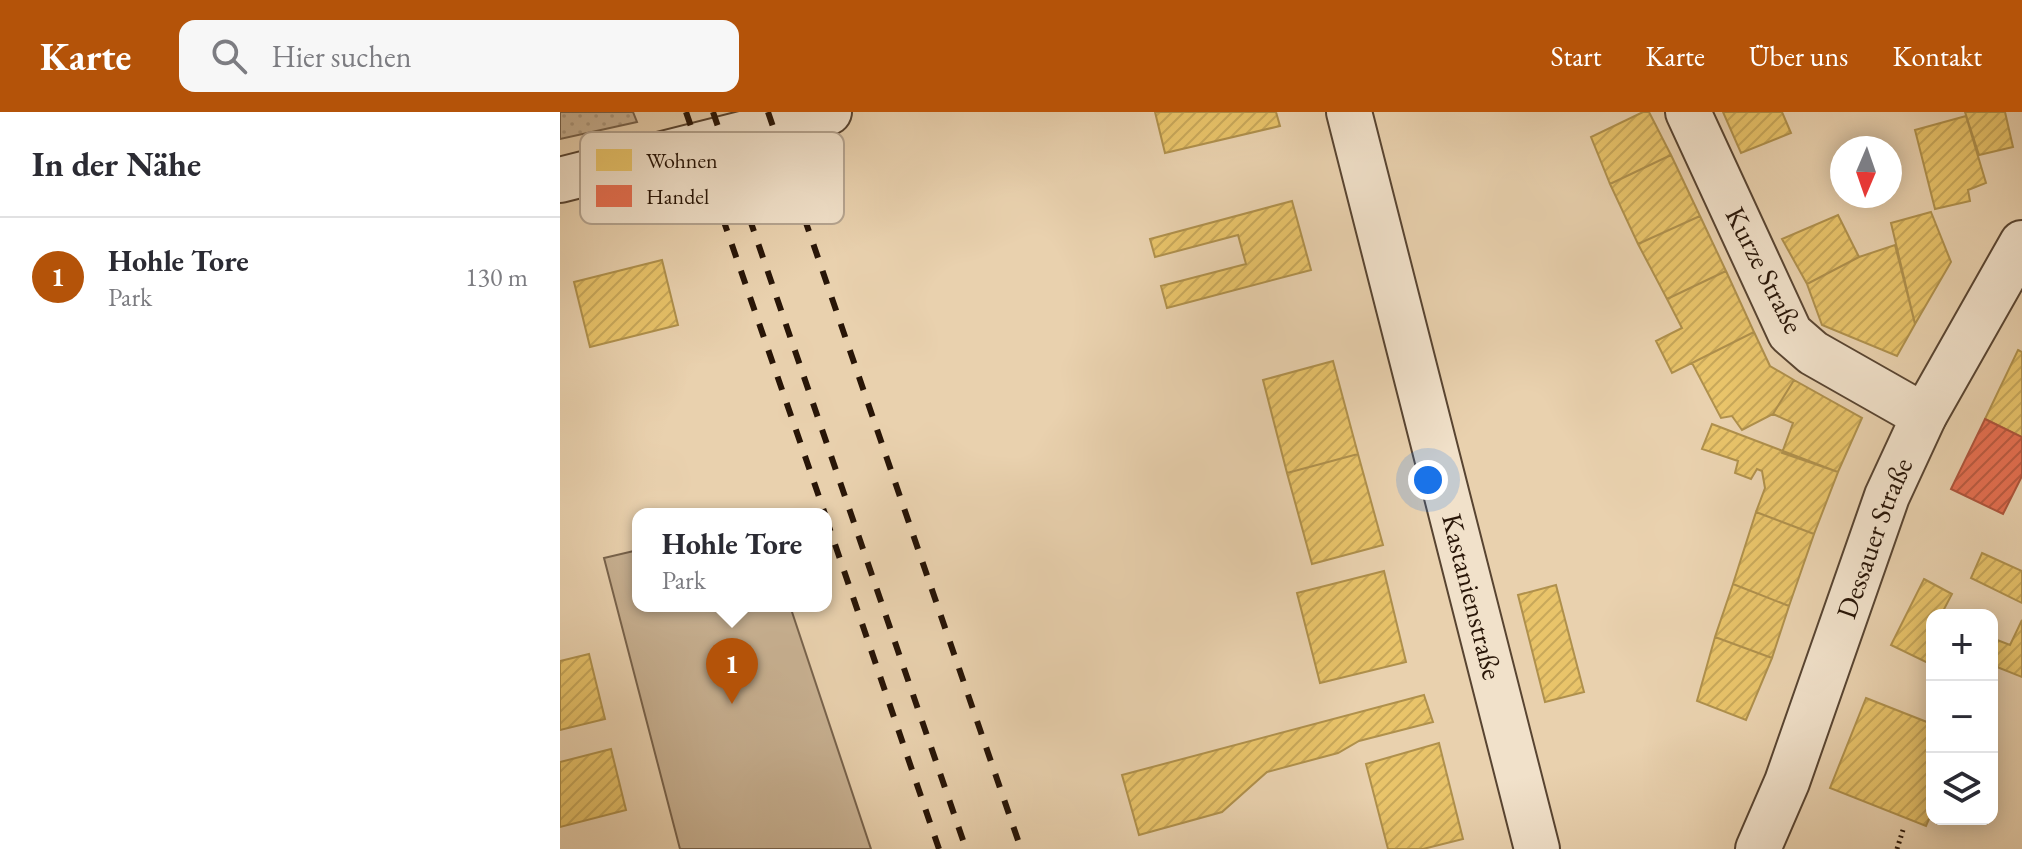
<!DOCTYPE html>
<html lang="de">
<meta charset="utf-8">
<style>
body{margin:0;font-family:"EB Garamond",serif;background:#f7f7f7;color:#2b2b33}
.controls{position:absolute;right:24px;bottom:24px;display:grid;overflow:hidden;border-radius:16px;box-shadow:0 4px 20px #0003}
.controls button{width:72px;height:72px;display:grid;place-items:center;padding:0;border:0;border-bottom:2px solid #e1e1e2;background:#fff;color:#2b2b33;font:40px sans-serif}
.compass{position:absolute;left:1270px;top:24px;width:72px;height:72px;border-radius:50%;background:#fff;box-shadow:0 4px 20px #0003;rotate:182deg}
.you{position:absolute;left:868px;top:368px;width:28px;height:28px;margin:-20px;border:6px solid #fff;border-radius:50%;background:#1a73e8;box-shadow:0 0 0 12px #1a73e833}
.badge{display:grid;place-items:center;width:52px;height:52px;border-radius:50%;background:#b45309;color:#fff;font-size:26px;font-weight:700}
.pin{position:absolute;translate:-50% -66px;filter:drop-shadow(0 2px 4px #0008)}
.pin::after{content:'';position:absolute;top:42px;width:28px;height:24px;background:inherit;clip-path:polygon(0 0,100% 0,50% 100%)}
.popup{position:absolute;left:72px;top:396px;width:200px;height:104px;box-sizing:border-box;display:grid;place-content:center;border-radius:16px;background:#fff;filter:drop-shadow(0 2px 6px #0005);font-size:26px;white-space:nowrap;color:#7c7c81}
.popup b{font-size:30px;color:#2b2b33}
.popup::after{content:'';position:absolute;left:50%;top:100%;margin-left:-16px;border:16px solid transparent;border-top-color:#fff}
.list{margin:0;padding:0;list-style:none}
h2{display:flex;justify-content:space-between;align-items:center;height:104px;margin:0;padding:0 32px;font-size:34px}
h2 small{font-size:26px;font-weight:400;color:#7c7c81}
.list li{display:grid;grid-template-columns:52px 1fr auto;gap:24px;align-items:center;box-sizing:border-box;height:120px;padding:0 32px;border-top:2px solid #e1e1e2}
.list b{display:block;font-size:30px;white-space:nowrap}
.list p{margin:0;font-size:26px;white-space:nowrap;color:#7c7c81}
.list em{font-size:26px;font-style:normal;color:#7c7c81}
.icon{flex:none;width:44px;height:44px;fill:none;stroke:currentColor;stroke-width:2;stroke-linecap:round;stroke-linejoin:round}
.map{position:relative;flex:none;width:1462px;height:737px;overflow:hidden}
header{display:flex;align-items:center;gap:48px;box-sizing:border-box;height:112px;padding:0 40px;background:#b45309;color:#fff}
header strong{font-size:38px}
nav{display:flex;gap:44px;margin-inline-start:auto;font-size:28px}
.search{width:560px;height:72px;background:#f7f7f7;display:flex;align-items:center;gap:20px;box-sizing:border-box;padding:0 28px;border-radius:16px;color:#7c7c81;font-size:30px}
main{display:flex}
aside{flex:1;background:#fff}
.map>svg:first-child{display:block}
.green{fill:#c8b192;stroke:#78634c;stroke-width:2}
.park{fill:url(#park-dots);stroke:#78634c;stroke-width:2}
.homes{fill:url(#homes-hatch);stroke:#af904c;stroke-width:2}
.shops{fill:url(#shops-hatch);stroke:#ae543b;stroke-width:2}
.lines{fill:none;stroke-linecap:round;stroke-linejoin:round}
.minor-casing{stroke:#584431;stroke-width:48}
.path{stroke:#281507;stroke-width:5;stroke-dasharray:2 4;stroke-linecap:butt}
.minor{stroke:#f1e1ca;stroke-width:44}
.rail{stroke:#281507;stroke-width:6;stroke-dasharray:14 14;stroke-linecap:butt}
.labels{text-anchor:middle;stroke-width:8;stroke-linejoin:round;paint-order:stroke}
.street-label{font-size:28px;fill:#281507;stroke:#f1e1ca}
.key{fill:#f1e1ca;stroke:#b5a490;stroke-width:2}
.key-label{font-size:22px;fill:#281507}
</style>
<header>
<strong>Karte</strong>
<div class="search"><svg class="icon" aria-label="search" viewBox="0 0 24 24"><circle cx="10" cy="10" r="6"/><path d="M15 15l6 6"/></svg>Hier suchen</div>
<nav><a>Start</a><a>Karte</a><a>Über uns</a><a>Kontakt</a></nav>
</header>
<main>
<aside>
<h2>In der Nähe<small></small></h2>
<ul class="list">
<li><span class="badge">1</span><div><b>Hohle Tore</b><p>Park</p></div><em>130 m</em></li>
</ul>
</aside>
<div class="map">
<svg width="1462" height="737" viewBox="0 0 1462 737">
<defs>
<pattern id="park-dots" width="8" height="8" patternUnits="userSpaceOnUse" patternTransform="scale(2)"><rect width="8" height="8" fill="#c8b192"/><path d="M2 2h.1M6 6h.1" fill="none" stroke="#ac977c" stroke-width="1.8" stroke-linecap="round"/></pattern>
<pattern id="homes-hatch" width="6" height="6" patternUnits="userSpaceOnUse" patternTransform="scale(2)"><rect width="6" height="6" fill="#e9c46a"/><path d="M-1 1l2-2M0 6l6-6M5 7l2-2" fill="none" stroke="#c8a85a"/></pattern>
<pattern id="shops-hatch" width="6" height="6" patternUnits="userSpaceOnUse" patternTransform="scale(2)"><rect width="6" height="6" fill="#e76f51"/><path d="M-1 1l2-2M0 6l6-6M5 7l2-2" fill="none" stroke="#bb5a41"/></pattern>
</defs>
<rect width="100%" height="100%" fill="#e9d1ae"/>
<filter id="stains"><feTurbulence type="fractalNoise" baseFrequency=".0025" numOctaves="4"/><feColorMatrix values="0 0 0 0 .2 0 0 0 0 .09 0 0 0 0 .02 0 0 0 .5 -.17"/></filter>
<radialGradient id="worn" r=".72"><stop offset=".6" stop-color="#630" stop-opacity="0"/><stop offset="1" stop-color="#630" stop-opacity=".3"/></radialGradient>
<path class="green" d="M78 438V494H230L311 737H120L44 446Z"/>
<path class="park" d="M0 0H73L77 10 0 27Z"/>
<path class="homes" d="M595 0H716L720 14 605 41Z
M1083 0H1089L1111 43 1050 72 1031 25Z
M1163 0H1222L1231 21 1181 41Z
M1405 0H1445L1453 35 1419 43Z
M1406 4 1426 71 1408 78 1410 89 1375 97 1355 18Z
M1111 43 1140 104 1078 132 1050 72Z
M732 89 751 158 607 196 601 174 686 152 678 123 595 145 590 127Z
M1371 100 1391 150 1355 212 1331 111Z
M1278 103 1299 145 1247 172 1222 127Z
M1140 104 1166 159 1107 187 1078 132Z
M1335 133 1355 212 1337 244 1262 213 1247 172 1299 145Z
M102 148 118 213 30 235 14 170Z
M1166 159 1194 220 1112 261 1096 229 1122 216 1107 187Z
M1194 220 1210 254 1234 268 1213 302 1182 318 1172 304 1161 306 1132 251Z
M1458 238 1462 240V325L1425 307Z
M773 249 798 342 727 361 703 268Z
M1234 268 1302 306 1278 360 1222 341 1233 311 1213 302Z
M1152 312 1278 360 1254 422 1196 400 1205 376 1202 359 1197 357 1191 367 1175 361 1178 349 1142 337Z
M798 342 823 433 752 452 727 361Z
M1196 400 1254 422 1229 494 1173 472Z
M1422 441 1462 459V491L1411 466Z
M824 459 846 550 760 571 737 481Z
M1364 467 1392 482 1381 503H1372V553L1331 533Z
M1173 472 1229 494 1212 546 1155 525Z
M996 473 1024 580 985 590 958 483Z
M1462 508V565L1432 553V526L1450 533Z
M1155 525 1212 546 1186 608 1137 589Z
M29 542 45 607 0 618V549Z
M864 583 873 610 799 629 778 641 707 660 662 700 579 723 562 663Z
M1306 586 1372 612V700L1366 714 1270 676Z
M879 631 903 727 863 737H828L806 652Z
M51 637 66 698 0 715V650Z"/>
<path class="shops" d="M1425 307 1462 325V364L1443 402 1391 377Z"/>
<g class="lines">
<defs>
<g id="minor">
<path id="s1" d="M789 0 977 737"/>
<path d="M1128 0 1230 221 1253 241 1364 304"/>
<path d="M0 68 269 0"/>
<path id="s2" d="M1198 737 1227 670 1327 384 1364 304 1462 131"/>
</g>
</defs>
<use href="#minor" class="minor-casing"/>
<path class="path" d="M1337 737 1343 718"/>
<use href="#minor" class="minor"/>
<path class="rail" d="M126 0 265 402
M153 0 406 737
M208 0 461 737
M266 406 379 737"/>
</g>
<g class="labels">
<g class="street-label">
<text transform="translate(1205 158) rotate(63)" y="10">Kurze Straße</text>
<text dy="10" stroke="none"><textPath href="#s2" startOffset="332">Dessauer Straße</textPath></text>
<text dy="10" stroke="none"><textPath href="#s1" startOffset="500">Kastanienstraße</textPath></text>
</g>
</g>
<rect x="20" y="20" width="264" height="92" rx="12" class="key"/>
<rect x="36" y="37" width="36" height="22" fill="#e9c46a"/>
<rect x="36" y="73" width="36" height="22" fill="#e76f51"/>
<g class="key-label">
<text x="86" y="56">Wohnen</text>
<text x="86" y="92">Handel</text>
</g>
<rect width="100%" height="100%" filter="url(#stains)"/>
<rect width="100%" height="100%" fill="url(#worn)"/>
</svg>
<div class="controls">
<button>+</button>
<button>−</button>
<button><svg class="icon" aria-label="layers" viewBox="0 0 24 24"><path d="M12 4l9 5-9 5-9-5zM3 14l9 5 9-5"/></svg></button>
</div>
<svg class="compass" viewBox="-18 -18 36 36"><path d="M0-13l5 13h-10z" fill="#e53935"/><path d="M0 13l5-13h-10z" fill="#7c7c81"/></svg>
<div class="you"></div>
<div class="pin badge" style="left:172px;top:592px">1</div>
<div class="popup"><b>Hohle Tore</b>Park</div>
</div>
</main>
